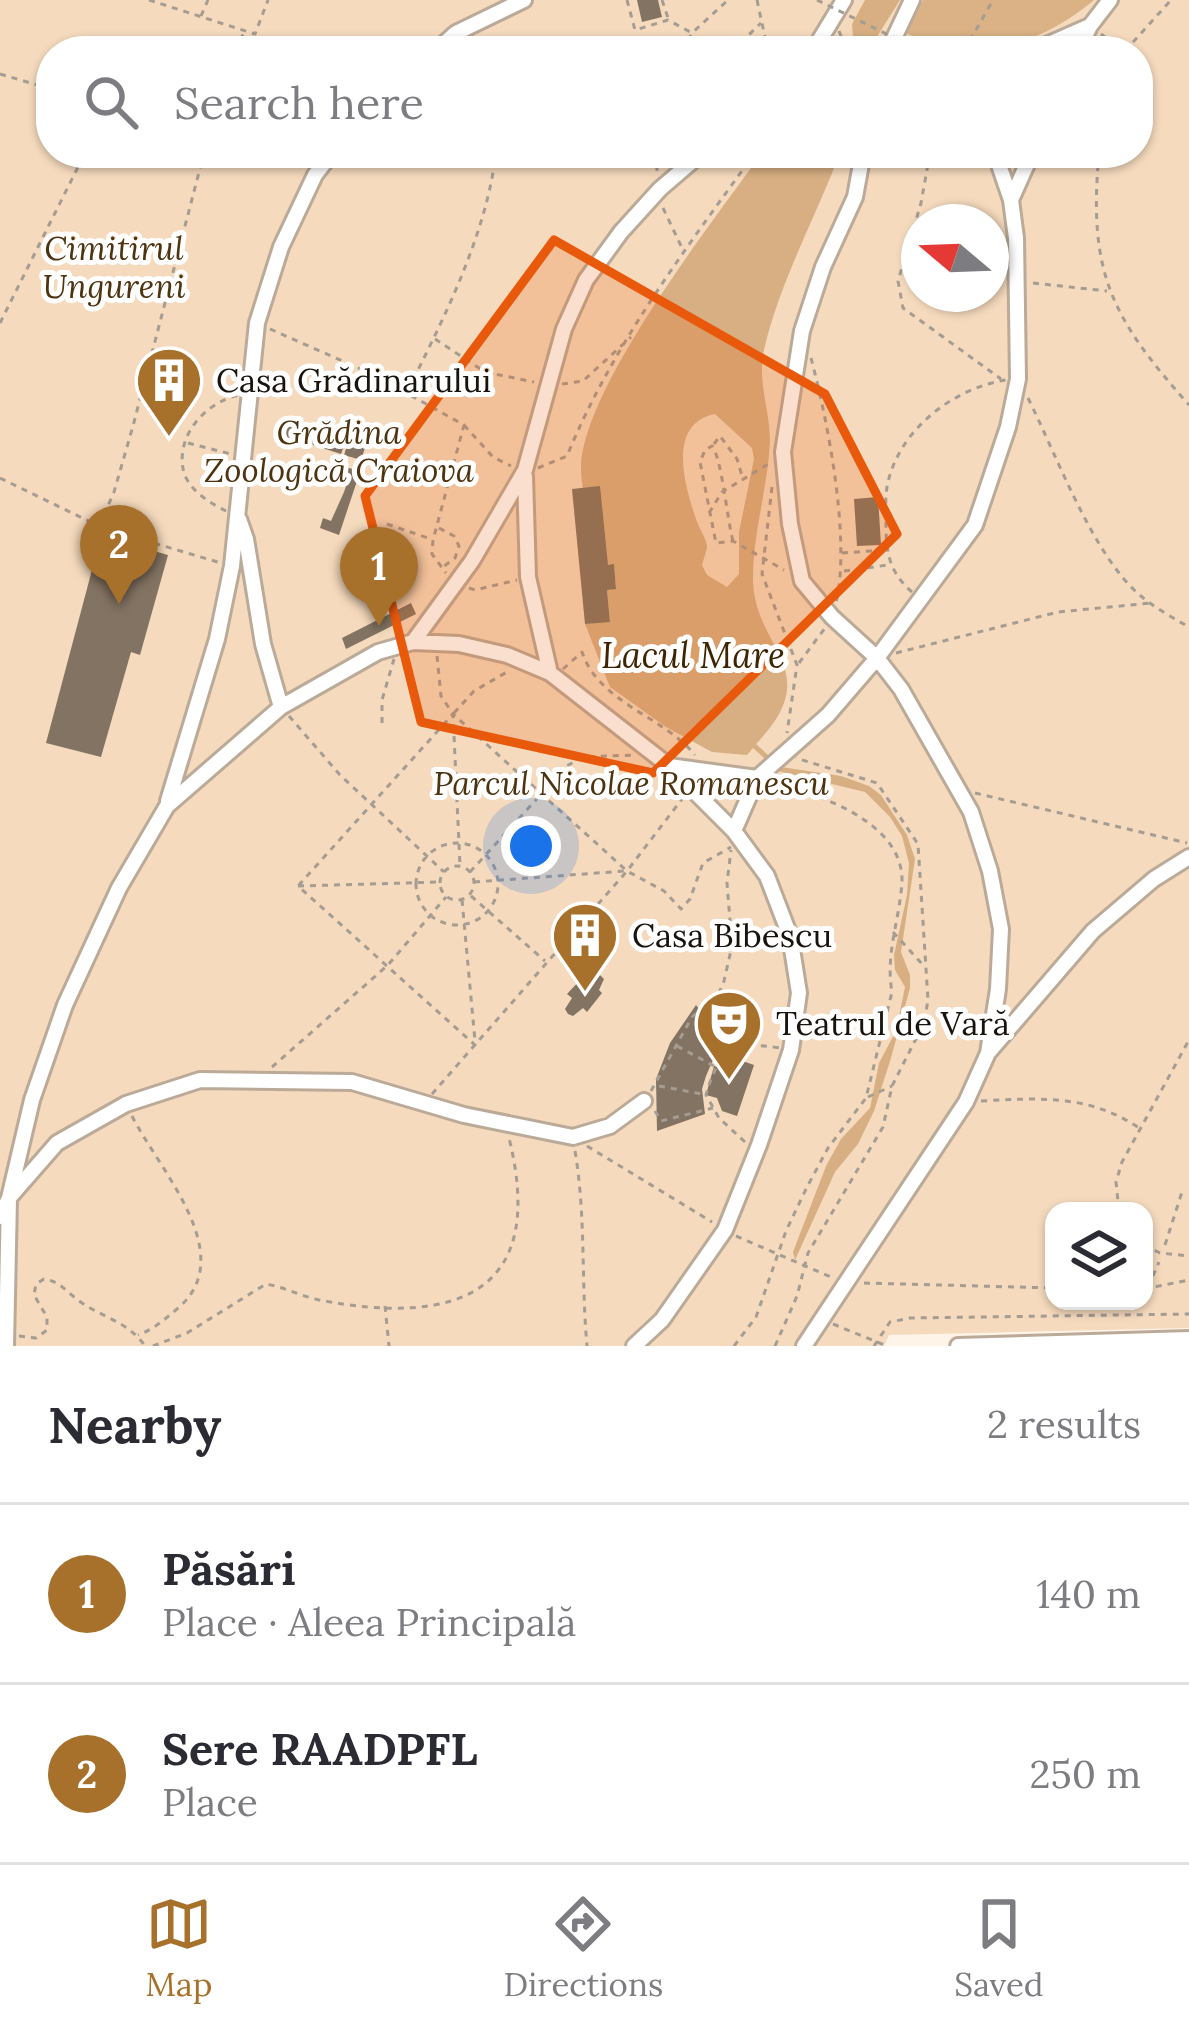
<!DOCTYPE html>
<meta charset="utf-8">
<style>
body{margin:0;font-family:Lora,serif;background:#f7f7f7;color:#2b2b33}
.controls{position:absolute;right:36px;bottom:36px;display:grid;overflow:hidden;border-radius:24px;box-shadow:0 3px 9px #0004}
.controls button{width:108px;height:108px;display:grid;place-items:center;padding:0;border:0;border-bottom:3px solid #e1e1e2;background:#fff;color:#2b2b33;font:60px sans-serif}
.compass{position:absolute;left:901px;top:204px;width:108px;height:108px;border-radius:50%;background:#fff;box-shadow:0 3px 9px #0004;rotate:289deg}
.you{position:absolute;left:531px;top:846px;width:42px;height:42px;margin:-30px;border:9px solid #fff;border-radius:50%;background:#1a73e8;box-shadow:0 0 0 18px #1a73e833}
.badge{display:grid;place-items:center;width:78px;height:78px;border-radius:50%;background:#a7712b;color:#fff;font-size:39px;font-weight:700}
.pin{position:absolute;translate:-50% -99px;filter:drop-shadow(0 3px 6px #0008)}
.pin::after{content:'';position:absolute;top:63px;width:42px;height:36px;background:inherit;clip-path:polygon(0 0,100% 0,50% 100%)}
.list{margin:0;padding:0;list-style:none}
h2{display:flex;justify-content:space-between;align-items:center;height:156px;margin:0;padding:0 48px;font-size:51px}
h2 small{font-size:39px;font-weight:400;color:#7c7c81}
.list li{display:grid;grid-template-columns:78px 1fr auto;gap:36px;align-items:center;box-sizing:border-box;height:180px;padding:0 48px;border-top:3px solid #e1e1e2}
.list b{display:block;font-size:45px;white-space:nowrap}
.list p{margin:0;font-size:39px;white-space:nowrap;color:#7c7c81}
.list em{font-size:39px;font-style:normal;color:#7c7c81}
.icon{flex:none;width:66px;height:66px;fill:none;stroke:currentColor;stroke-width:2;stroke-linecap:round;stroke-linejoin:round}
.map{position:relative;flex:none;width:1189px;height:1346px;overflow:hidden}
.search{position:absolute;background:#fff;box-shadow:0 3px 9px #0004;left:36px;right:36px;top:36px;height:132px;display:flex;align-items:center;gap:30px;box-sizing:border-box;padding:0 42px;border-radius:48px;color:#7c7c81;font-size:45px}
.sheet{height:516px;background:#fff}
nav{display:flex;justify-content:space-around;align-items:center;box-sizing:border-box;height:168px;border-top:3px solid #e1e1e2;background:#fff;font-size:33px;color:#7c7c81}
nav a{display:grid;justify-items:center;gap:6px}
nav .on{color:#a7712b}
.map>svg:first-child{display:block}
.green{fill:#f5dabd;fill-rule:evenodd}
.forest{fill:#dab285}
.water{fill:#d7af83;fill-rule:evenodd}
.building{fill:#837362}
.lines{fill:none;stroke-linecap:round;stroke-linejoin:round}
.minor-casing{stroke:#bbaa98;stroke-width:20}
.path{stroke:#a59c92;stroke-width:3;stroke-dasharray:6 6;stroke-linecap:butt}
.minor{stroke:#fff;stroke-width:14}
.path-bridge{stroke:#a59c92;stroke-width:3;stroke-dasharray:6 6;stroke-linecap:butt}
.marked{fill:#e8590c;fill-opacity:0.2;stroke:#e8590c;stroke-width:9;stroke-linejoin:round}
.labels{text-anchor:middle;stroke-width:10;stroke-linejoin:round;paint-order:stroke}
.park-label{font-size:33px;font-style:italic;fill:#4e330f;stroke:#fff}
.poi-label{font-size:33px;fill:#19130d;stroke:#fff;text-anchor:start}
.water-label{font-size:36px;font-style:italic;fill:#3e2400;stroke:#fff}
</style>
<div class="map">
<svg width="1189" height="1346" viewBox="0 0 1189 1346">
<rect width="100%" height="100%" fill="#fef4e8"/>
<path class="green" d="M0 0H1189V1328L889 1335 884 1346H0ZM51 51H1138V153H51ZM919 222H991V294H919ZM1054 1211H1144V1301H1054Z"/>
<path class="forest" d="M923 0H1094C1057 32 1001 57 951 51 936 49 920 39 906 33Z"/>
<path class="water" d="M865 0H900L868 51H854L852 24Z
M762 153H840C815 219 780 281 764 350 757 381 770 410 770 441 768 487 753 532 753 578 753 650 828 669 756 744L781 767 841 776 869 786 881 795 907 835 915 859 901 952 910 975V988L891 1058 874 1111 858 1144 835 1172 795 1260 793 1252 826 1166 841 1139 870 1108 879 1063 896 1031 905 987 895 970 894 955 907 895 909 863 902 836 890 817 865 792 778 771 753 748 747 755 712 752 666 727 610 687 585 624 610 621 607 590 616 588 614 565H608C597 534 581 501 581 468 582 389 713 221 762 153ZM715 414 752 448 754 459 739 532V574L727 587 707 575 702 565C703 561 707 550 707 546 706 538 699 528 696 519 685 486 666 424 715 414Z"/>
<path class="building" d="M637 0H658L662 17 642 22Z
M286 417 300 422 299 429 345 443 341 454 291 438 289 444H276Z
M351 434 368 439 361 460 344 455Z
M344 466 360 472 339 535 320 528 323 518 331 521 344 492 348 480 340 477Z
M600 486 608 565 614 564 616 589 607 590 610 622 585 624 572 489Z
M878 497 881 545 857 546 854 499Z
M101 536 168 555 140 655 131 652 101 757 46 743Z
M411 603 416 614 346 649 342 638Z
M598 973 604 979 599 990 602 993 587 1012 583 1008 573 1016 568 1014 565 1009 572 998 567 994 584 976 587 978Z
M696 1005 727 1045 712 1062 706 1076 702 1089 705 1114 657 1131 656 1079 670 1043Z
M737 1059 754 1065 737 1116 722 1111 717 1098 706 1095 714 1066 726 1069Z"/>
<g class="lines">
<defs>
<path id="minor" d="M436 51 456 33 524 0
M813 51 844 0
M888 51 912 0
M1033 51 1090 26 1110 0
M1078 51 1090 26
M1011 200 1032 153
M525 476 528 577 550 673
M239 519 246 539 263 644 281 707
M413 642 459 644 507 655 550 673 669 766 734 831 767 876 790 936 799 993 791 1050 759 1145 725 1230 662 1320 634 1346
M669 766 757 778
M168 801 217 639 232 566 257 323 281 247 315 175 332 153
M734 831 757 778 828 715 877 658 975 525 1008 427 1018 379 1016 238 1011 200 995 153
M988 1053 1093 931 1154 879 1189 857
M0 1217 9 1198 32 1100 65 1005 119 888 167 806 281 707 378 652 413 642 472 561 525 470 564 329 586 280 621 232 660 189 702 153
M6 1346 9 1198 57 1143 126 1104 200 1080 352 1082 464 1115 573 1137 610 1126 644 1101
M804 1346 966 1102 988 1053 998 989 1001 929 990 871 971 812 901 689 877 658 832 617 802 581 790 524 783 452 802 331 823 267 855 197 863 153
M958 1346 1189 1339"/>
</defs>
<use href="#minor" class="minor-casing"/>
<path class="path" d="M149 0 255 34 268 0
M627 0 635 30 668 20 692 33
M662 0 668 18
M757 0 768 51
M201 16 208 0
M839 31 847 51
M1101 34 1122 50
M909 45 923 51
M236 51 243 34
M683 51 692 33 728 0
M732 51 761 23
M964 51 993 0
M1125 51 1171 0
M0 74 51 89
M654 153 658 175
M930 153 921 203 898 281 903 308 1001 379
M1099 153C1088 273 1111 317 1189 405
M663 208 682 248
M1033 283 1107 291
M0 323 85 153
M270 329 372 374 464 425 433 540 432 554 446 573
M435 339 485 372 534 382
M811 358C828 422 851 540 836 603
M562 384 583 381 631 337
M408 390C445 316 486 235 496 153
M1028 398C1056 454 1094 558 1141 596 1155 608 1173 618 1189 627
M464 425 493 457 511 466
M188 443 231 454
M714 444 720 436 737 459 742 476
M538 468 567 456C612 346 686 248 755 153
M0 478 103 528 221 563
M772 487 762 574 797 665 787 733
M226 511C210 503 190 491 184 473 174 436 206 402 239 395
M709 513 722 492 770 463
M387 524 431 539
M99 526 114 492 133 426 204 153
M439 528 454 536 459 546 455 558 443 567
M733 541C727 519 722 459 712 446L705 450 700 462 716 543 733 541 784 570
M842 553 886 550
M844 571 888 565
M469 588 475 590 517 580
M912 592C890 573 886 554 886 525 886 513 885 499 887 487 897 431 953 388 1006 380
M896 653 1058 612 1151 603
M437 656 441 696 453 714 460 866
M799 663 825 628
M563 669 582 652C599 703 663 716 695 755
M454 713 474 691 507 672
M289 716 340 775 444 872
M382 723V700L394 659
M975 793 1187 843
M416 884a41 41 0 1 1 82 0a41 41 0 1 1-82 0Z
M440 883a17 17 0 1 1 34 0a17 17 0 1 1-34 0Z
M470 872 567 766 582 757 635 755
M474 882 625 871
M298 886 440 882
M471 896 545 961
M462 900 475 1041
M893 932 923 965
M696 1014 725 1053
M476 1046 298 886 453 714 627 871 664 891 681 909 690 899 703 863 731 847
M677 1046 714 1066
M272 1067 388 965 446 897
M659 1086 702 1094
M651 1091 692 1017 719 993 724 981 732 946 727 883 731 850
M432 1094 627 871 682 799
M868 1097 892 1086
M981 1101C1039 1098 1089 1094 1139 1128
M655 1111 661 1121 713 1108
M132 1116C159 1170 241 1256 177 1309 164 1320 154 1329 138 1335
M745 1142 719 1118 706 1095C718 1052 733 1040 780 1048
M587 1146 712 1222
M575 1151C586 1216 581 1280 587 1346
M1119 1211 1116 1182 1122 1162 1189 1040
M736 1236 831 1277
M1144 1245 1160 1253 1189 1256
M1165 1245 1182 1192
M864 1283 1054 1288
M1148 1287 1159 1262
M1144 1289 1189 1280
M385 1306 389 1346
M833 1324 887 1346
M19 1336 36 1338 47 1330V1317L34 1295 36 1284 44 1279C61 1282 64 1290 78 1300 100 1317 128 1321 145 1346
M153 1346 187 1333 266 1284C284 1287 301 1296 319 1300 455 1326 548 1295 509 1138
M734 1346 756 1317 786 1231 807 1187 828 1148 866 1098 892 992C885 954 900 919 902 881 903 821 816 793 770 782
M775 1346 797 1296 808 1253 883 1127 892 1086 924 1023 928 1000 918 844 877 783 796 758
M874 1346 890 1322 910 1318 1189 1314"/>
<use href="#minor" class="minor"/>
<path class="path-bridge" d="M817 0 907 44"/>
</g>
<path class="marked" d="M554 240 825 394 897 534 653 773 421 722 365 496Z"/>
<defs>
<symbol id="building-pin" viewBox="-11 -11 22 30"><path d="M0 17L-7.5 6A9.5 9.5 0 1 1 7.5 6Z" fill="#a7712b" stroke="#fff"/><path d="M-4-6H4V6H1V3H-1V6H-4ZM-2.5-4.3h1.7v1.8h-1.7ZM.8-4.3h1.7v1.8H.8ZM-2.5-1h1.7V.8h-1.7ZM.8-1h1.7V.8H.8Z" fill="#fff"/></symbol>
<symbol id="theatre-pin" viewBox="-11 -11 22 30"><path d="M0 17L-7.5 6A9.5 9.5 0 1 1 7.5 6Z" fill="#a7712b" stroke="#fff"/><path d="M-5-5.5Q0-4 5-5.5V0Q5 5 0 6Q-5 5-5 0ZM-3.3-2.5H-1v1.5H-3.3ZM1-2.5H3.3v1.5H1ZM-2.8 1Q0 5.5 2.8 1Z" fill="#fff"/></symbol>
</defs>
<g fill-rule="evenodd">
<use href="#building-pin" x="131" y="342" width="76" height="104"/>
<use href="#building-pin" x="547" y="897" width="76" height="104"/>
<use href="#theatre-pin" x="691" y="985" width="76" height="104"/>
</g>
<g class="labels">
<g class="park-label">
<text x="114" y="260">Cimitirul<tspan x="114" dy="38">Ungureni</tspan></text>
<text x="339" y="444">Grădina<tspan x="339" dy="38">Zoologică Craiova</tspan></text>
<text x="631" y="795">Parcul Nicolae Romanescu</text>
</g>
<g class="poi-label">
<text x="216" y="392">Casa Grădinarului</text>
<text x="632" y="947">Casa Bibescu</text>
<text x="776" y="1035">Teatrul de Vară</text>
</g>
<g class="water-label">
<text x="693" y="668">Lacul Mare</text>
</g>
</g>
</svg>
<div class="controls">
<button><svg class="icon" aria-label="layers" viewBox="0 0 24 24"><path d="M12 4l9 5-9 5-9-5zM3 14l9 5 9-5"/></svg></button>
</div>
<svg class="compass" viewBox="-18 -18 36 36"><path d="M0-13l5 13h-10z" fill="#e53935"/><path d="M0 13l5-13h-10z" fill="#7c7c81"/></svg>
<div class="you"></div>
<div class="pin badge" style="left:379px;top:626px">1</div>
<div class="pin badge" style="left:119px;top:604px">2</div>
<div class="search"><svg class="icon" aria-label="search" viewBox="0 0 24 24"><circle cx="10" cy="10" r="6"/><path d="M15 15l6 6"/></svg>Search here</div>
</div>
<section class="sheet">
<h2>Nearby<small>2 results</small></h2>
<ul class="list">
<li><span class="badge">1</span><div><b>Păsări</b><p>Place · Aleea Principală</p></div><em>140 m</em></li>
<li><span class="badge">2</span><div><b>Sere RAADPFL</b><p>Place</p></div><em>250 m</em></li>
</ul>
</section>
<nav>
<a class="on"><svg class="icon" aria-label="map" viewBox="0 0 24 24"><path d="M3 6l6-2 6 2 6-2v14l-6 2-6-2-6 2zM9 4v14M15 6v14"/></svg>Map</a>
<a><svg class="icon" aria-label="directions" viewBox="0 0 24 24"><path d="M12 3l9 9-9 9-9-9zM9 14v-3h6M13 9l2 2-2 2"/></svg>Directions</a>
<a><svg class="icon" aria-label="saved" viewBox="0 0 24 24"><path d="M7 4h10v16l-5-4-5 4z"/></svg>Saved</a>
</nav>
